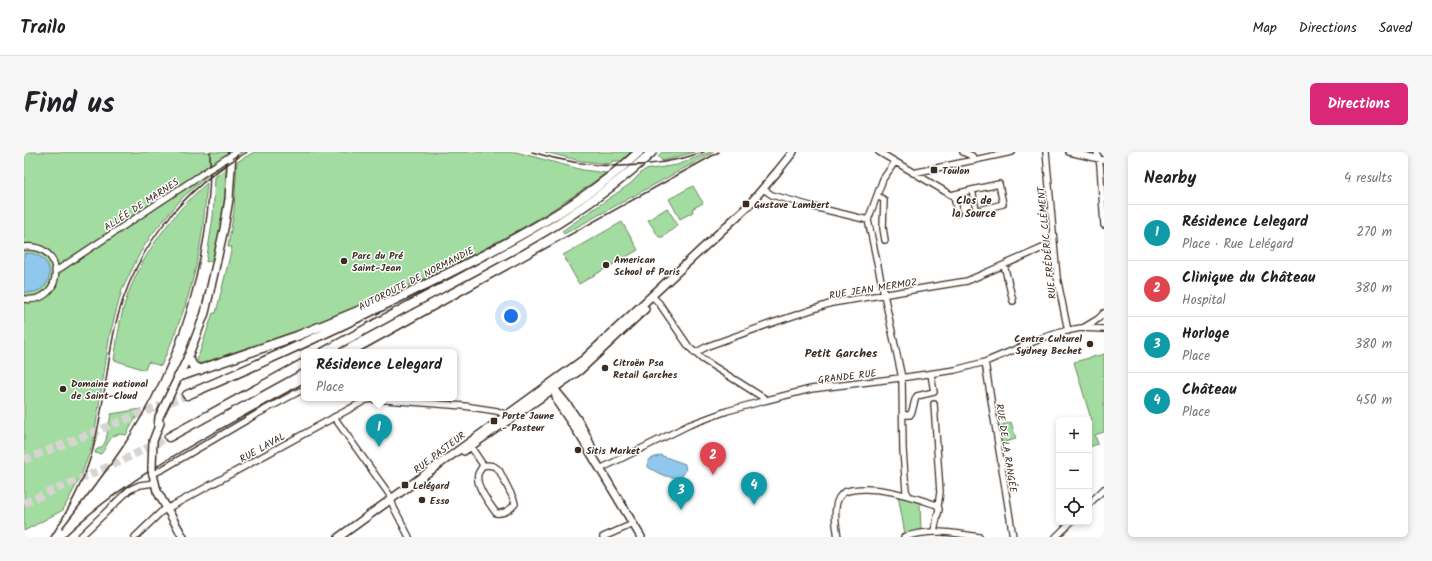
<!DOCTYPE html>
<meta charset="utf-8">
<style>
body{margin:0;font-family:Kalam,sans-serif;background:#f6f6f6;color:#202124}
.controls{position:absolute;right:12px;bottom:12px;display:grid;overflow:hidden;border-radius:6px;box-shadow:0 2px 6px #0003}
.controls button{width:36px;height:36px;display:grid;place-items:center;padding:0;border:0;border-bottom:1px solid #e0e0e0;background:#fff;color:#202124;font:20px sans-serif}
.you{position:absolute;left:487px;top:164px;width:14px;height:14px;margin:-10px;border:3px solid #fff;border-radius:50%;background:#1a73e8;box-shadow:0 0 0 6px #1a73e833}
.badge{display:grid;place-items:center;width:26px;height:26px;border-radius:50%;background:#db2777;color:#fff;font-size:13px;font-weight:700}
.pin{position:absolute;translate:-50% -33px;filter:drop-shadow(0 1px 2px #0008)}
.pin::after{content:'';position:absolute;top:21px;width:14px;height:12px;background:inherit;clip-path:polygon(0 0,100% 0,50% 100%)}
.popup{position:absolute;left:277px;top:197px;width:156px;height:52px;box-sizing:border-box;display:grid;place-content:center;border-radius:6px;background:#fff;filter:drop-shadow(0 1px 3px #0005);font-size:13px;white-space:nowrap;color:#757577}
.popup b{font-size:15px;color:#202124}
.popup::after{content:'';position:absolute;left:50%;top:100%;margin-left:-8px;border:8px solid transparent;border-top-color:#fff}
.list{margin:0;padding:0;list-style:none}
h2{display:flex;justify-content:space-between;align-items:center;height:52px;margin:0;padding:0 16px;font-size:17px}
h2 small{font-size:13px;font-weight:400;color:#757577}
.list li{display:grid;grid-template-columns:26px 1fr auto;gap:12px;align-items:center;box-sizing:border-box;height:56px;padding:0 16px;border-top:1px solid #e0e0e0}
.list b{display:block;font-size:15px;white-space:nowrap}
.list p{margin:0;font-size:13px;white-space:nowrap;color:#757577}
.list em{font-size:13px;font-style:normal;color:#757577}
.icon{flex:none;width:22px;height:22px;fill:none;stroke:currentColor;stroke-width:2;stroke-linecap:round;stroke-linejoin:round}
.map{position:relative;flex:none;width:1080px;height:385px;overflow:hidden;border-radius:6px}
header{display:flex;align-items:center;gap:24px;box-sizing:border-box;height:56px;padding:0 20px;background:#fff;border-bottom:1px solid #e0e0e0}
header strong{font-size:19px}
nav{display:flex;gap:22px;margin-inline-start:auto;font-size:14px}
.intro{display:flex;align-items:center;justify-content:space-between;box-sizing:border-box;height:96px;padding:0 24px}
h1{margin:0;font-size:28px}
.button{padding:10px 18px;border-radius:6px;background:#db2777;color:#fff;font-size:14px;font-weight:700}
main{display:flex;gap:24px;padding:0 24px}
aside{flex:1;background:#fff;border-radius:6px;box-shadow:0 2px 6px #0003}
.map>svg:first-child{display:block}
.green{fill:#a2dca1;stroke:#6e8360}
.water{fill:#90c7ee;stroke:#6e889b}
.lines{fill:none;stroke-linecap:round;stroke-linejoin:round}
.highway-tunnel{stroke:#d8d4d2;stroke-width:8;stroke-dasharray:8 4;stroke-linecap:butt}
.minor-casing{stroke:#3b2a1e;stroke-width:8}
.major-casing{stroke:#3b2a1e;stroke-width:10}
.highway-casing{stroke:#3b2a1e;stroke-width:11}
.minor{stroke:#fff;stroke-width:5.5}
.major{stroke:#fff;stroke-width:7}
.highway{stroke:#fff;stroke-width:8}
.rail{stroke:#3b2a1e;stroke-width:1.5}
.minor-bridge-casing{stroke:#3b2a1e;stroke-width:8;stroke-linecap:butt}
.major-bridge-casing{stroke:#3b2a1e;stroke-width:10;stroke-linecap:butt}
.minor-bridge{stroke:#fff;stroke-width:5.5}
.major-bridge{stroke:#fff;stroke-width:7}
.poi-dot{fill:#3b2a1e;stroke:#fff;stroke-width:1.5}
.labels{text-anchor:middle;stroke-width:3;stroke-linejoin:round;paint-order:stroke}
.poi-label{font-size:10px;font-weight:bold;fill:#3b2a1e;stroke:#fff;text-anchor:start}
.street-label{font-size:10px;fill:#3b2a1e;stroke:#fff}
.neighbourhood-label{font-size:11px;font-weight:bold;fill:#3b2a1e;stroke:#fff}
.quarter-label{font-size:12px;font-weight:bold;fill:#3b2a1e;stroke:#fff}
</style>
<header>
<strong>Trailo</strong>
<nav><a>Map</a><a>Directions</a><a>Saved</a></nav>
</header>
<div class="intro"><h1>Find us</h1><a class="button">Directions</a></div>
<main>
<div class="map">
<svg width="1080" height="385" viewBox="0 0 1080 385">
<rect width="100%" height="100%" fill="#fff"/>
<filter id="ink" filterUnits="userSpaceOnUse"><feTurbulence type="fractalNoise" baseFrequency=".025" numOctaves="2"/><feDisplacementMap in="SourceGraphic" scale="8" xChannelSelector="R" yChannelSelector="G"/><feConvolveMatrix kernelMatrix="1 2 1 2 8 2 1 2 1" color-interpolation-filters="sRGB"/></filter>
<g filter="url(#ink)">
<path class="green" d="M0 0H219L181 26 159 45 128 82 116 101 98 138 93 156 86 182 69 292 56 326 39 358 0 379Z
M230 0H492L559 18 582 21C503 80 413 123 322 160 295 171 268 183 241 193 220 200 199 207 178 214L173 208 189 161H192L208 95H204L210 58 213 10Z
M521 0H607L597 9H589L586 12 557 9Z
M638 0H671L638 9 634 4Z
M686 0H690L540 82 538 79 606 32 620 18 653 13Z
M204 15C201 47 201 80 187 109L182 110 189 65 191 25Z
M183 31C181 55 179 80 174 104 167 142 153 179 137 214L124 210 121 218 90 208C93 190 95 171 100 154 115 106 146 64 183 31Z
M669 34 679 51 668 57 669 60 656 67 645 47Z
M643 56 654 73 639 85H635L624 68Z
M598 70 614 98 555 132 539 103Z
M1080 202V280L1071 283 1074 292 1065 295 1064 268 1067 267 1050 210Z
M117 257 102 283C85 279 85 293 77 302L71 301 72 298 79 294 82 288 87 262Z
M987 270 992 287 977 291 975 274Z
M874 343 896 351 897 379 881 382Z"/>
<path class="water" d="M6 101C36 107 29 145 0 140V102Z
M636 303 661 312 662 319 657 325C644 327 635 322 624 315V308Z"/>
<g class="lines">
<path class="highway-tunnel" d="M0 308 163 243
M0 351 95 310 145 285"/>
<defs>
<path id="minor" d="M855 0 927 43 948 38 952 57 956 58 979 52 975 32 948 38
M939 0 948 4 951 8
M1022 0 1033 125 1044 179
M1045 0 1080 8
M1073 0 1076 13 1080 73
M871 10 859 27 844 68 878 226 879 298 882 339 885 344
M192 13 206 4
M889 21 988 0
M739 37 748 43 790 55 844 68
M930 43 933 61
M853 44 859 47 860 48 859 76 861 88
M0 95C43 90 41 153 0 147
M980 113 989 149
M32 119 184 18
M628 144 635 151 665 195 678 207 743 248
M1059 176 1074 167 1080 161
M671 201 684 194 751 170 808 151 943 129 1030 91
M961 210 989 385
M910 252 916 340 914 354
M879 263H886C890 258 889 250 893 244L910 240 907 222
M310 265 365 342 370 356 385 385
M445 292 459 313
M459 313C466 313 470 313 475 318L490 348 491 352C486 358 479 362 472 361 466 352 451 334 454 322 455 319 458 316 459 313Z
M576 317 665 273 703 259 743 248 787 237 876 226 931 218 961 210 1021 185 1041 179 1057 176 1080 177
M128 322 139 317 233 262 276 239H280
M1065 352 1080 337
M56 385 105 338 116 333 130 331
M111 385 137 360 342 248 349 247 440 254 473 259 478 261 480 264
M579 385 609 372
M814 385C812 374 808 352 817 343 820 339 824 339 828 338 858 334 885 344 913 353L915 357 910 379
M880 385C906 377 929 380 955 385
M1032 385 1047 370"/>
<path id="major" d="M530 237 534 251 557 285 617 385
M532 239C546 255 559 274 567 294
M134 275 135 265 164 205 181 161 200 77 205 47 208 0
M440 299 555 219 621 157
M128 314 129 289 136 271
M128 318 133 339 159 385
M315 385 560 207 724 54 753 20 769 0"/>
<path id="highway" d="M300 200C340 178 380 156 420 135 495 95 565 59 628 0
M164 205 169 214 176 218
M154 225 273 184 356 150
M163 243C248 207 331 168 413 127 484 91 556 55 615 0
M145 285 280 211"/>
</defs>
<use href="#minor" class="minor-casing"/>
<use href="#major" class="major-casing"/>
<use href="#highway" class="highway-casing"/>
<use href="#minor" class="minor"/>
<use href="#major" class="major"/>
<use href="#highway" class="highway"/>
<path class="rail" d="M508 0C565 18 623 19 680 0
M335 200 695 0
M38 376C59 349 80 323 98 296 155 211 188 102 186 0
M27 385C46 356 63 324 71 289 81 249 83 207 93 167 112 96 159 36 223 0
M40 385C106 321 200 276 280 231"/>
<defs>
<path id="minor-bridge" d="M206 4 212 0
M184 18 192 13"/>
<path id="major-bridge" d="M128 314V318"/>
</defs>
<use href="#minor-bridge" class="minor-bridge-casing"/>
<use href="#major-bridge" class="major-bridge-casing"/>
<use href="#minor-bridge" class="minor-bridge"/>
<use href="#major-bridge" class="major-bridge"/>
</g>
</g>
<g class="poi-dot">
<rect x="906" y="14" width="8" height="8" rx="2"/>
<rect x="718" y="48" width="8" height="8" rx="2"/>
<circle cx="320" cy="109" r="4"/>
<circle cx="582" cy="113" r="4"/>
<circle cx="1066" cy="192" r="4"/>
<circle cx="581" cy="216" r="4"/>
<circle cx="39" cy="237" r="4"/>
<rect x="466" y="265" width="8" height="8" rx="2"/>
<circle cx="554" cy="298" r="4"/>
<rect x="377" y="329" width="8" height="8" rx="2"/>
<circle cx="398" cy="348" r="4"/>
</g>
<g class="labels">
<g class="poi-label">
<text x="918" y="22">Toulon</text>
<text x="730" y="56">Gustave Lambert</text>
<text x="328" y="107">Parc du Pré<tspan x="328" dy="12">Saint-Jean</tspan></text>
<text x="590" y="111">American<tspan x="590" dy="12">School of Paris</tspan></text>
<text x="1058" y="190" text-anchor="end">Centre Culturel<tspan x="1058" dy="12">Sydney Bechet</tspan></text>
<text x="589" y="214">Citroën Psa<tspan x="589" dy="12">Retail Garches</tspan></text>
<text x="47" y="235">Domaine national<tspan x="47" dy="12">de Saint-Cloud</tspan></text>
<text x="478" y="267">Porte Jaune<tspan x="478" dy="12">- Pasteur</tspan></text>
<text x="562" y="302">Sitis Market</text>
<text x="389" y="337">Lelégard</text>
<text x="406" y="352">Esso</text>
</g>
<g class="street-label">
<text transform="translate(117 52) rotate(-33)" y="4">ALLÉE DE MARNES</text>
<text transform="translate(1022 91) rotate(-96)" y="4">RUE FRÉDÉRIC CLÉMENT</text>
<text transform="translate(392 126) rotate(-27)" y="4">AUTOROUTE DE NORMANDIE</text>
<text transform="translate(849 136) rotate(-9)" y="4">RUE JEAN MERMOZ</text>
<text transform="translate(823 224) rotate(-7)" y="4">GRANDE RUE</text>
<text transform="translate(238 295) rotate(-29)" y="4">RUE LAVAL</text>
<text transform="translate(983 296) rotate(81)" y="4">RUE DE LA RANGÉE</text>
<text transform="translate(415 300) rotate(-37)" y="4">RUE PASTEUR</text>
</g>
<g class="neighbourhood-label">
<text x="950" y="52">Clos de<tspan x="950" dy="13">la Source</tspan></text>
</g>
<g class="quarter-label">
<text x="817" y="205">Petit Garches</text>
</g>
</g>
</svg>
<div class="controls">
<button>+</button>
<button>−</button>
<button><svg class="icon" aria-label="locate" viewBox="0 0 24 24"><circle cx="12" cy="12" r="6"/><path d="M12 2v4M12 18v4M2 12h4M18 12h4"/></svg></button>
</div>
<div class="you"></div>
<div class="pin badge" style="left:355px;top:295px;background:#0f9aa8">1</div>
<div class="popup"><b>Résidence Lelegard</b>Place</div>
<div class="pin badge" style="left:689px;top:323px;background:#e0444e">2</div>
<div class="pin badge" style="left:657px;top:358px;background:#0f9aa8">3</div>
<div class="pin badge" style="left:730px;top:353px;background:#0f9aa8">4</div>
</div>
<aside>
<h2>Nearby<small>4 results</small></h2>
<ul class="list">
<li><span class="badge" style="background:#0f9aa8">1</span><div><b>Résidence Lelegard</b><p>Place · Rue Lelégard</p></div><em>270 m</em></li>
<li><span class="badge" style="background:#e0444e">2</span><div><b>Clinique du Château</b><p>Hospital</p></div><em>380 m</em></li>
<li><span class="badge" style="background:#0f9aa8">3</span><div><b>Horloge</b><p>Place</p></div><em>380 m</em></li>
<li><span class="badge" style="background:#0f9aa8">4</span><div><b>Château</b><p>Place</p></div><em>450 m</em></li>
</ul>
</aside>
</main>
